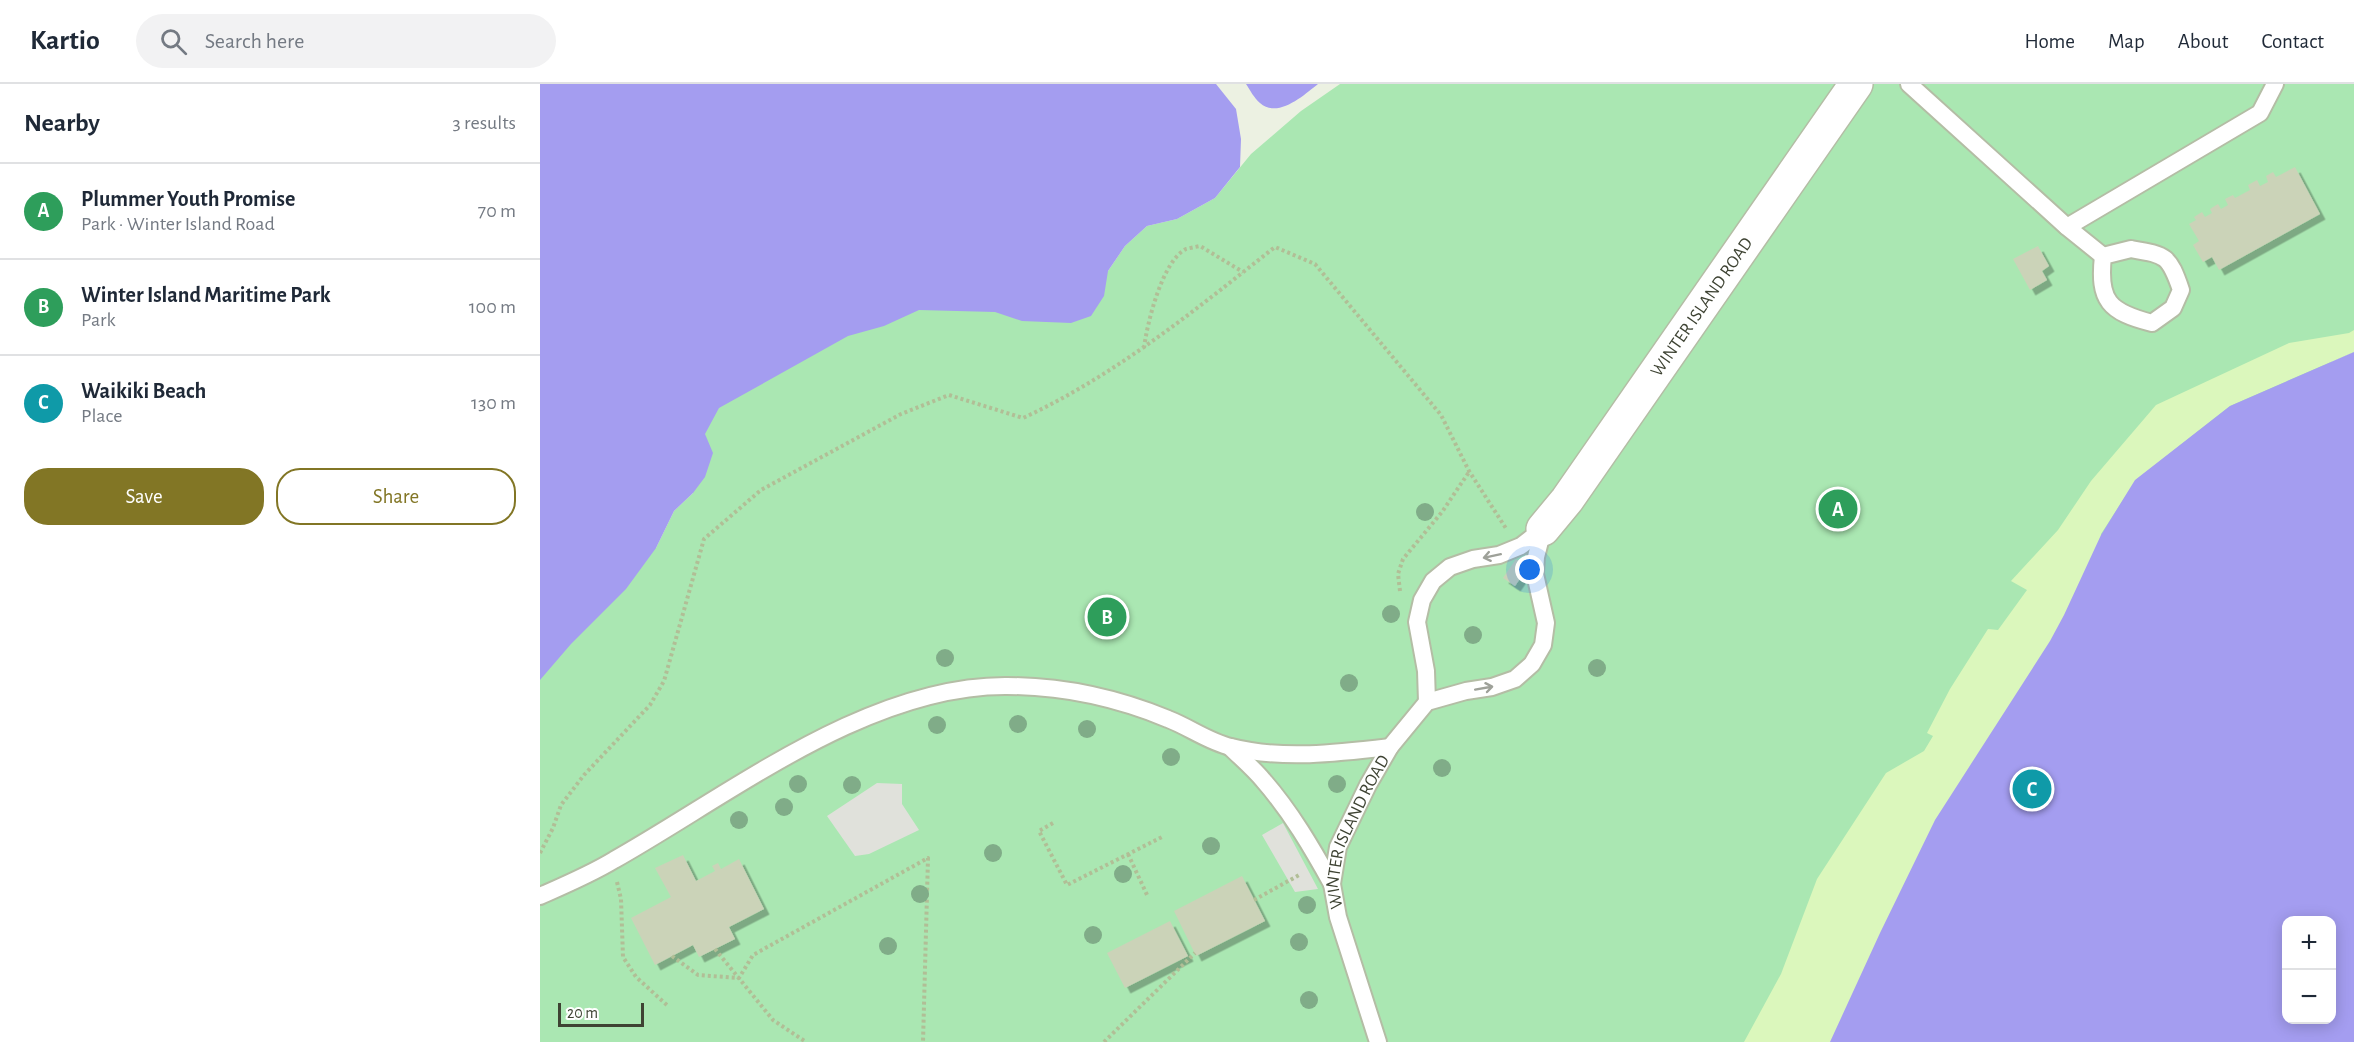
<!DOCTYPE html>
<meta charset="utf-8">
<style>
body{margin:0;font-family:"Alegreya Sans",sans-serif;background:#f2f2f3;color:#1f2937}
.controls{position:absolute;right:18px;bottom:18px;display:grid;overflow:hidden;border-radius:12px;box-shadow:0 3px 15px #0003}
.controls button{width:54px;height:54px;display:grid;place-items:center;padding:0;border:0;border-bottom:2px solid #e0e1e3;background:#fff;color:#1f2937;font:30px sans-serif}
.scale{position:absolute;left:18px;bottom:15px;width:86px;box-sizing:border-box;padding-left:6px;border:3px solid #3e4333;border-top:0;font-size:16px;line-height:21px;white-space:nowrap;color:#3e4333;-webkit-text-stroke:4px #fff;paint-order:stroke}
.you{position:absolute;left:990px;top:486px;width:21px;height:21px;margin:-15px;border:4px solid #fff;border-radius:50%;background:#1a73e8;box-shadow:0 0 0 9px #1a73e833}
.badge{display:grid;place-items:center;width:39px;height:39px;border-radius:50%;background:#827625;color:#fff;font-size:20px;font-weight:700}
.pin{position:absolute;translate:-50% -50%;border:3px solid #fff;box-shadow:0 2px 6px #0006}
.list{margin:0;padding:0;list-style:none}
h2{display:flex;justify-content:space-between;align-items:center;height:78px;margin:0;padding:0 24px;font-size:26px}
h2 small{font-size:20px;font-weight:400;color:#747a83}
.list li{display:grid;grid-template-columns:39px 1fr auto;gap:18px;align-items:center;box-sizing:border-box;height:96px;padding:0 24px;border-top:2px solid #e0e1e3}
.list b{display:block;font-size:22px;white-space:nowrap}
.list p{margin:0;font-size:20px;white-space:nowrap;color:#747a83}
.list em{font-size:20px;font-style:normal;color:#747a83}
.actions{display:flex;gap:12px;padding:18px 24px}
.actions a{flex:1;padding:14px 0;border:2px solid #827625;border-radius:24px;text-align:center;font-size:21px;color:#827625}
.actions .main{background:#827625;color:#fff}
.icon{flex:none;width:33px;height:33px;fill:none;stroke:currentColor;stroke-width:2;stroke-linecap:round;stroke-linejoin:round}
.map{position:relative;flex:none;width:1814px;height:958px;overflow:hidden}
header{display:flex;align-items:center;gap:36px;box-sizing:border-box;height:84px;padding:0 30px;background:#fff;border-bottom:2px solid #e0e1e3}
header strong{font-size:28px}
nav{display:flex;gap:33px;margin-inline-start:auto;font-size:21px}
.search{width:420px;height:54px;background:#f2f2f3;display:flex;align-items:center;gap:15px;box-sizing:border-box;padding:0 21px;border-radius:33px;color:#747a83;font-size:22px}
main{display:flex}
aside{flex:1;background:#fff}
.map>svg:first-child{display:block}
.green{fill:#aae7b2;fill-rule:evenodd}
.sand{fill:#dbf7bc}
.parking{fill:#e0e1db}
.water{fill:#a49df0;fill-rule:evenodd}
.building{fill:#cbd3b8;filter:url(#shadow)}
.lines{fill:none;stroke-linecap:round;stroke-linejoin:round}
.service-casing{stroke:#b4bda5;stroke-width:20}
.minor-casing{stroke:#b4bda5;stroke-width:36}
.path{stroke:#b1be96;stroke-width:4;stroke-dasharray:3 3;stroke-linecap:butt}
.service{stroke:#fff;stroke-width:16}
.minor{stroke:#fff;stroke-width:33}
.tree{fill:#80ac88}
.oneway{stroke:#9ea199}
.labels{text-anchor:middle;stroke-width:5;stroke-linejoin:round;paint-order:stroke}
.street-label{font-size:18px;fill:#3e4333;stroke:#fff}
</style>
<header>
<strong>Kartio</strong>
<div class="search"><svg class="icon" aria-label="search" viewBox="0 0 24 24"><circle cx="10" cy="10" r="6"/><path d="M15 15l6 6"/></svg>Search here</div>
<nav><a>Home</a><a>Map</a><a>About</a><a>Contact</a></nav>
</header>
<main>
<aside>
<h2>Nearby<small>3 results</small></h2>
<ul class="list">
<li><span class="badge" style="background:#2e9e5b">A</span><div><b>Plummer Youth Promise</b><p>Park · Winter Island Road</p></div><em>70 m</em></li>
<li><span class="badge" style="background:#2e9e5b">B</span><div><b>Winter Island Maritime Park</b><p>Park</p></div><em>100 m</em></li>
<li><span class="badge" style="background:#0f9aa8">C</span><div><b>Waikiki Beach</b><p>Place</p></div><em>130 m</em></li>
</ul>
<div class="actions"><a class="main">Save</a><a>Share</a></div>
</aside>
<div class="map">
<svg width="1814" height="958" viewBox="0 0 1814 958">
<defs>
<filter id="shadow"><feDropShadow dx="5.5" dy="5.5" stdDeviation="0" flood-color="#0004"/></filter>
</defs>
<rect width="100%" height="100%" fill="#ecf1e2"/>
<path class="green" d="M800 0H1814V268L1791 278 1290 958H0V252L568 187 585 162 607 142 637 135 675 114 711 70 761 27ZM129 382 153 409 134 427 116 464Z"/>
<path class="sand" d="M1814 246V268L1690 322 1596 396 1561 450 1553 958H1204L1241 890 1277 795 1346 689 1384 667 1393 652 1387 649 1410 605 1448 545 1458 546 1487 506 1471 497 1518 446 1551 397 1616 321 1749 259 1809 249Z"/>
<path class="parking" d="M337 699 362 700V720L379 746 329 770 315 772 287 732Z
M743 739 778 805 755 808 722 751Z"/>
<path class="water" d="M0 0H676L696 25 701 55 700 83 675 114 637 135 607 142 585 162 568 187 564 212 551 232 531 239 482 237 455 228 379 226 344 242 308 252 179 324 165 350 173 369 165 393 153 409 134 427 116 464 86 505 31 560 0 596Z
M706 0H778C764 11 738 35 720 19 714 14 710 6 706 0Z
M1814 268V958H1290L1340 849 1395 736 1510 557 1524 531 1561 451 1595 396 1690 322ZM1746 836H1792V936H1746Z"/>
<path class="building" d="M1755 83 1780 130 1679 186 1672 173 1663 178 1653 161 1659 157 1649 140 1656 136 1654 133 1662 128 1665 133 1672 129 1670 125 1678 120 1681 125 1688 121 1685 115 1693 111 1695 114 1710 106 1708 101 1717 96 1720 102 1728 98 1726 92 1733 88 1736 93Z
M1498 162 1509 182 1502 187 1507 196 1490 206 1473 175Z
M976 475 988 483 975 502 963 494Z
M143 771 156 797 175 787 172 782 178 779 181 785 199 775 224 825 189 843 195 855 159 873 153 861 115 881 91 834 131 813 115 784Z
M702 792 725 837 656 872 634 827Z
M630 837 648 872 585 904 567 869Z"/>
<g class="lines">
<defs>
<g id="service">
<path d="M1369 0 1527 143 1563 172"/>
<path d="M1527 143 1720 29 1735 0"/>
<path d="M1591 165C1626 171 1629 171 1641 206L1633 224 1612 239C1569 228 1558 217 1563 172Z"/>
<path d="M887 618 886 587 877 538 882 516 893 497 910 483 933 475 959 471 981 462 1003 445"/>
<path d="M690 663C701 674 713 684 723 696 751 728 772 764 792 800"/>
<path d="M0 812C25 801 51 790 74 776 191 710 328 601 467 602 522 602 577 614 628 635 649 643 669 658 691 663 741 676 799 669 850 663"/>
<path id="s1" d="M838 958 798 833 792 800 798 763 828 701 850 663 887 618 926 607 952 603 975 595 992 580 1003 561 1006 539 995 490 996 473 1003 445"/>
</g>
<g id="minor">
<path id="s2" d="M1003 445 1027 416 1316 0"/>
</g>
</defs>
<use href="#service" class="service-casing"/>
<use href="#minor" class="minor-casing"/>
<path class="path" d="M604 264C607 240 622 177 646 165 650 164 655 163 660 162L703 188
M860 507 858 490 863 475 902 428 929 388
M513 739 499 747 527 801 622 753
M0 769 13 744 21 721 44 691 110 621 124 597 164 455 221 406 361 330 409 311 483 334C576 291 655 226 735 163L775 180 901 331 929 387 967 446
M588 770 608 813
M77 798 81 815 83 873 96 893 128 922
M714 816 761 790
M175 865 233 936 266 958
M132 872 158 891 199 894 213 871 388 774 383 958
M564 958 655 869"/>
<use href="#service" class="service"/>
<use href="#minor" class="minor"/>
</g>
<g class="tree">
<circle cx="885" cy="428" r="9"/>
<circle cx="851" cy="530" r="9"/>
<circle cx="933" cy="551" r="9"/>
<circle cx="405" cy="574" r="9"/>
<circle cx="1057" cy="584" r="9"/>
<circle cx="809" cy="599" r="9"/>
<circle cx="478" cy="640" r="9"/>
<circle cx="397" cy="641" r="9"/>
<circle cx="547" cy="645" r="9"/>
<circle cx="631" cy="673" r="9"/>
<circle cx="902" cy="684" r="9"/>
<circle cx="258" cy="700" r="9"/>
<circle cx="797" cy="700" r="9"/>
<circle cx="312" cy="701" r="9"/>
<circle cx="244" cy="723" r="9"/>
<circle cx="199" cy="736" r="9"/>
<circle cx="671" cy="762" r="9"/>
<circle cx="453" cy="769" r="9"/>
<circle cx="583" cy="790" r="9"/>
<circle cx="380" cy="810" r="9"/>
<circle cx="767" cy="821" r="9"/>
<circle cx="553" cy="851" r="9"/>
<circle cx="759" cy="858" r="9"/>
<circle cx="348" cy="862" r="9"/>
<circle cx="769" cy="916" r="9"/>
</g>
<defs><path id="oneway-shaft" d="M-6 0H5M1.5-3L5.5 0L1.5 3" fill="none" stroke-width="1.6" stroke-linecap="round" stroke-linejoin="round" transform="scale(1.5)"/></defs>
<g class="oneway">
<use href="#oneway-shaft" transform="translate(952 472) rotate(168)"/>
<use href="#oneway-shaft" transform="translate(944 604) rotate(-10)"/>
</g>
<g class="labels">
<g class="street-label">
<text dy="6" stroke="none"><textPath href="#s2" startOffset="273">WINTER ISLAND ROAD</textPath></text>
<text dy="6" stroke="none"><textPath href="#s1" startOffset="222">WINTER ISLAND ROAD</textPath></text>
</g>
</g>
</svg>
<div class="controls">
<button>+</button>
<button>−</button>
</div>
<div class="scale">20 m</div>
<div class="you"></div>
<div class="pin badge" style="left:1298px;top:425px;background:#2e9e5b">A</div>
<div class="pin badge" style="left:567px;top:533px;background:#2e9e5b">B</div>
<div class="pin badge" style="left:1492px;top:705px;background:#0f9aa8">C</div>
</div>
</main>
